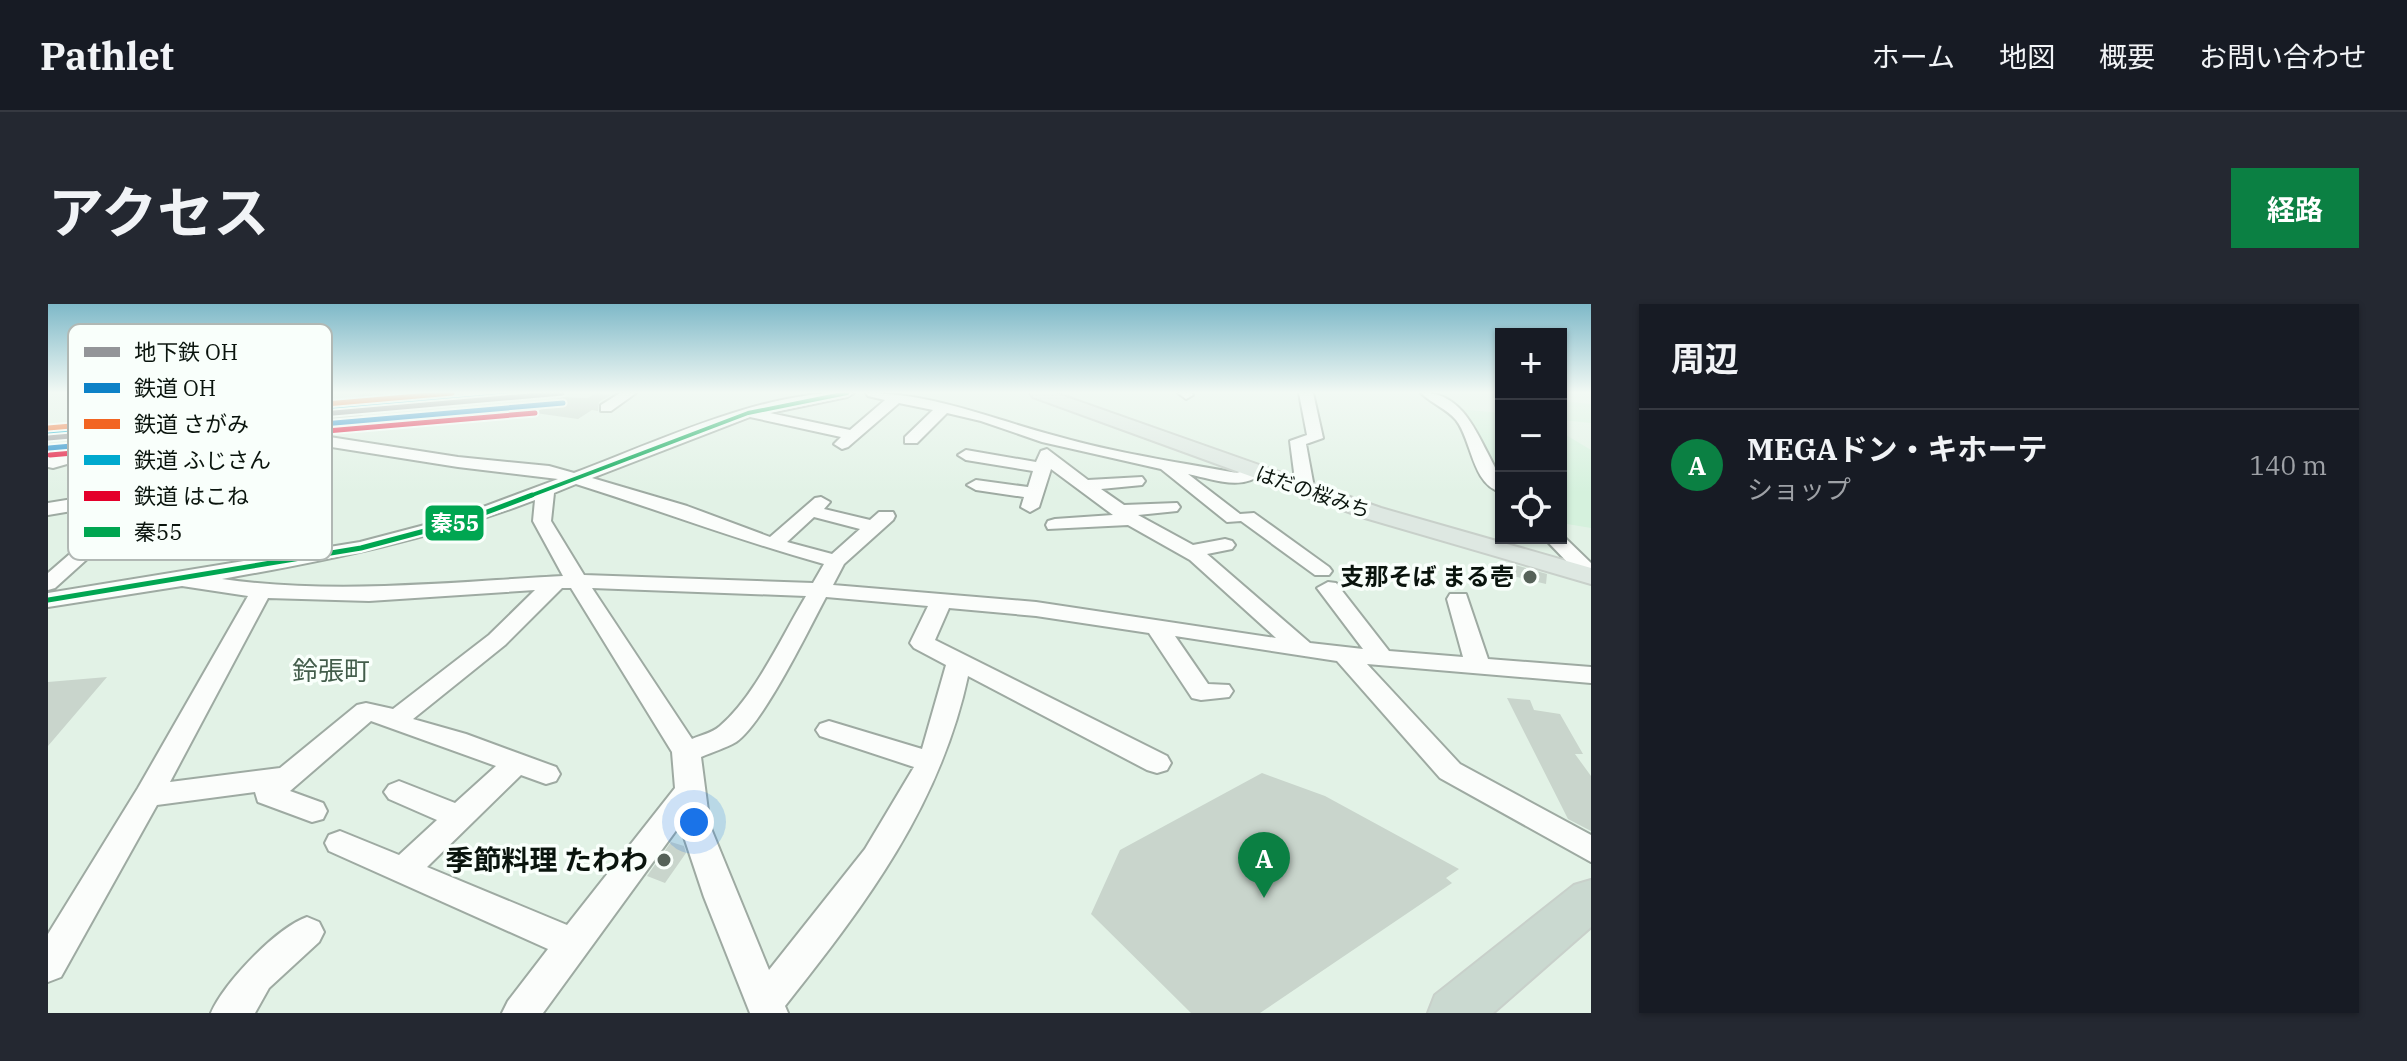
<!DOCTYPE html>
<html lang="ja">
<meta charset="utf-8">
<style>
body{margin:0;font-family:"IBM Plex Serif","Noto Sans JP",serif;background:#242831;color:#f1f3f6}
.controls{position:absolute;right:24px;top:24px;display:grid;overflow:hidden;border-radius:0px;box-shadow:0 2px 6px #0004}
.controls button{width:72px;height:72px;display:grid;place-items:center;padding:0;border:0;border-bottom:2px solid #363941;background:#171b24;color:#f1f3f6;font:40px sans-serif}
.you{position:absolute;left:646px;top:518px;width:28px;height:28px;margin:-20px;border:6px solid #fff;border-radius:50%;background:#1a73e8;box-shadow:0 0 0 12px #1a73e833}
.badge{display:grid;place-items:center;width:52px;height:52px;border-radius:50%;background:#0b8043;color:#fff;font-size:26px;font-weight:700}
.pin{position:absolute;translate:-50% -66px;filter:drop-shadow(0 2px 4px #0008)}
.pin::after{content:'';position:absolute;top:42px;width:28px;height:24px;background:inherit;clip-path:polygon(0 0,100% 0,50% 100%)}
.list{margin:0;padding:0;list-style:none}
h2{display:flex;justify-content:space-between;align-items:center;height:104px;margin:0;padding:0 32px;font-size:34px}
h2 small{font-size:26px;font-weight:400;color:#9ea1a6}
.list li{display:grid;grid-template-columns:52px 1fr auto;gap:24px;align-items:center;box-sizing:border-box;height:112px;padding:0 32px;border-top:2px solid #363941}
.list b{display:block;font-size:30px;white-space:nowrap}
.list p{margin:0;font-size:26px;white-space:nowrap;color:#9ea1a6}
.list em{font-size:26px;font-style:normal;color:#9ea1a6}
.icon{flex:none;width:44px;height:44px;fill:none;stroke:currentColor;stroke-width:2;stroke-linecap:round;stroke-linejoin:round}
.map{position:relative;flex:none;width:1543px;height:709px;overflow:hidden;border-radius:0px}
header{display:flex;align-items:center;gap:48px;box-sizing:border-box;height:112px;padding:0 40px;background:#171b24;border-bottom:2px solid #363941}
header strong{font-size:38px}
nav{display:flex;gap:44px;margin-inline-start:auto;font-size:28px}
.intro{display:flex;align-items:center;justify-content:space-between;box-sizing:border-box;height:192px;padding:0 48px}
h1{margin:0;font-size:56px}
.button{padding:20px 36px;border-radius:0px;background:#0b8043;color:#fff;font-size:28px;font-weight:700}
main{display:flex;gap:48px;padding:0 48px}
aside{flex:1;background:#171b24;border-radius:0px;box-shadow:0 2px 6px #0004}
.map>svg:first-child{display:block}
.built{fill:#d5f1dd}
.building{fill:#c9d5cc}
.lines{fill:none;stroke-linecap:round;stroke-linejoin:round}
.minor-casing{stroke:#9eaaa2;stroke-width:4}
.major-casing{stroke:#c8d0ca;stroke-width:4}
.highway-casing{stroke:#c8d0ca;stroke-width:4}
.minor{fill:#fbfdfb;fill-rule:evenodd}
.major{fill:#dee8e2;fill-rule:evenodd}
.highway{fill:#cad9d0;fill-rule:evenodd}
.bus-1-far1-casing{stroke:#f9fffb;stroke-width:8}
.bus-1-casing{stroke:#f9fffb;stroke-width:10}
.bus-1-far1{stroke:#00a651;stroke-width:4}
.bus-1{stroke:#00a651;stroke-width:5}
.rail-1-casing{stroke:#f9fffb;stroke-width:9}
.rail-2-casing{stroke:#f9fffb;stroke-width:9}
.rail-3-casing{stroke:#f9fffb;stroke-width:9}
.rail-4-casing{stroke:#f9fffb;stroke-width:9}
.rail-1{stroke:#0d82c7;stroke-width:5}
.rail-2{stroke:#f26522;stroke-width:5}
.rail-3{stroke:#00a9ce;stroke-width:5}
.rail-4{stroke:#e4002b;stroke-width:5}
.metro-1-casing{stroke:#f9fffb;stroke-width:9}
.metro-1{stroke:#939598;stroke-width:5}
.poi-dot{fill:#566259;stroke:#f9fffb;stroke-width:3}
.labels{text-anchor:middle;stroke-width:7;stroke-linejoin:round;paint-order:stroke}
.far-street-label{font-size:20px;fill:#0a140d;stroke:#f9fffb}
.poi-label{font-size:24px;font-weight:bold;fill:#0a140d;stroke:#f9fffb;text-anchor:end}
.neighbourhood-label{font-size:26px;fill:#435d4b;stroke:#f9fffb}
.near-poi-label{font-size:28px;font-weight:bold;fill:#0a140d;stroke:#f9fffb;text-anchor:end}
.key{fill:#f9fffb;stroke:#b1b8b4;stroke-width:2}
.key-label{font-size:22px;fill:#0a140d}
.line-badge{stroke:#f9fffb;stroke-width:3}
.badge-label{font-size:22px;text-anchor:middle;font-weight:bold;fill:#fff}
</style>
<header>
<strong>Pathlet</strong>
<nav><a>ホーム</a><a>地図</a><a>概要</a><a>お問い合わせ</a></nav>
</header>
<div class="intro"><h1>アクセス</h1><a class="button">経路</a></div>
<main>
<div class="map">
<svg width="1543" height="709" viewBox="0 0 1543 709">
<rect width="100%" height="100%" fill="#e2f2e6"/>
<path class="built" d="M1513 97 1543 100V119L1513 116Z
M1409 105 1453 109V177L1447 160 1439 156 1424 117Z
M1513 128 1543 146V224L1513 219Z"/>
<path class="building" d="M315 89 358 90 297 120 230 110 240 101 304 96Z
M548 89 563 91 551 98 550 107 544 106 530 115 487 109 512 93 540 94Z
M1467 261 1499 270 1498 280 1465 272Z
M59 373 0 442V378Z
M1459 394 1482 396 1486 406 1512 410 1535 450H1527L1543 472V527L1520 515Z
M1214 469 1277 492 1411 565 1398 574 1404 579 1212 709H1143L1043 610 1072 546Z
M623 538 636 542 638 549 617 579 599 572Z"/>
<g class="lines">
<defs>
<path id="minor" d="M234 89H249L211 122 410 153 501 162 526 169C607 139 720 84 806 89L799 93 722 109 802 126 837 96 820 92 818 89C884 89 944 115 1008 132 1067 149 1129 158 1189 169L1207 163 1213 164 1215 168C1195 188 1165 175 1140 170L1192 210 1206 209 1281 263 1284 267 1281 271H1267L1193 217 1179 218 1113 165 994 138 933 117 899 109 869 139H857V133L885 106 851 99 800 143 794 145 786 140 793 133 702 113 544 174 639 202 722 233 767 194 773 193 782 198 776 205 822 216 831 208H845L847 212 845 216 796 260 785 281 988 298 1228 334 1142 256 1080 221 1000 225 998 221 1000 217 1007 215 1065 211 1003 165 991 203 982 208 973 203 976 193 928 186 919 181 928 176 980 183 985 167 918 156 910 151 918 146 988 158 993 147 999 145 1040 176 1094 173 1097 177 1094 181 1053 185 1076 201 1129 199 1132 203 1129 207 1090 211 1145 241 1177 235 1184 237 1187 241 1184 245 1159 250 1262 339 1315 345 1269 284 1280 278 1288 279 1341 347 1415 353 1399 295 1402 290H1418L1440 355 1543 363V379L1319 360 1412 460 1543 531V558L1392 474 1289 357 1127 332 1160 380 1181 381 1185 387 1181 393 1153 396 1144 394 1101 329 988 312 901 304 887 336 1119 452 1123 459 1119 466 1109 469 1099 466 920 372C892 502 818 600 737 702L740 709H702L656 593 632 521 495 709H454L460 697 500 645 281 547 277 539 281 531 292 527 351 551 389 516 341 495 336 488 341 481 351 477 407 499 448 462 323 417 242 487 275 499 279 507 275 515 264 518 210 498 207 488 109 501 13 673 0 678V630L90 484 200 292 134 282 0 303V289L312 238 411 212 510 175 410 163 202 130 110 191 7 284 0 286V269L83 197 0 211V199L98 183 131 160 99 144 82 142 5 164 0 163V155C31 146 67 126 100 134 115 137 128 147 142 152L202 115 28 129 20 124 23 121 64 117 65 112 108 95 115 99 113 102 82 115 214 105ZM528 180C611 206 692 237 776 260L765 279 536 271 503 217 506 189ZM487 196 485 217 515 272C401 278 288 291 174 275 281 256 385 235 487 196ZM766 213 812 225 784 250 739 238ZM514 284H523L624 448 627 484 519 621 379 563 473 471 498 480 508 477 512 470 508 463 418 430 365 415 457 341ZM544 284 758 292C734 332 707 392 672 422 664 429 653 431 644 435ZM487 286 441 331 345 405 318 399 309 401 232 464 122 478 220 294 321 297ZM778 293 880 302 862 339 866 344 898 361 874 445 781 417 772 420 768 426 772 432 866 463 817 545 721 666 662 522 653 453C664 448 678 444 688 438 715 420 761 325 778 293Z
M572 89H588L563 107H553V101Z
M1130 89H1144L1145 91 1138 95Z
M1251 89H1265L1275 134 1258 140 1265 178 1248 187 1239 182 1247 176 1242 137 1259 131Z
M1373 89C1409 87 1425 120 1439 148 1446 162 1453 172 1453 188 1424 181 1424 136 1408 116 1399 105 1383 99 1373 89Z
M1513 230 1543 259V276L1529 275 1525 264 1496 234H1513Z
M259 613 271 618 276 628 271 638 221 684 207 709H163C176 679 228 624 259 613Z"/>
<path id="major" d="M982 89H1007L1333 204 1543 264V280L1317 214 985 93Z"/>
<path id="highway" d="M1543 576V623L1445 709H1380L1387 691 1526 581Z"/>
</defs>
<use href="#minor" class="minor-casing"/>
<use href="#major" class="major-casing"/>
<use href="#highway" class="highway-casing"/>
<use href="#minor" class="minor"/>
<use href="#major" class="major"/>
<use href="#highway" class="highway"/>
<defs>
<path id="bus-1-far1" d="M479 193 700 109 799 89"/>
<path id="bus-1" d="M0 296 313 244 418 216 484 191"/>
</defs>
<use href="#bus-1-far1" class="bus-1-far1-casing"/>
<use href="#bus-1" class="bus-1-casing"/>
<use href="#bus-1-far1" class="bus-1-far1"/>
<use href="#bus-1" class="bus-1"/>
<defs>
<path id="rail-1" d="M1 144 515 99"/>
<path id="rail-2" d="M0 124 404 89"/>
<path id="rail-3" d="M0 131 485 89"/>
<path id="rail-4" d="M2 151 487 109"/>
</defs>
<use href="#rail-1" class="rail-1-casing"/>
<use href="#rail-2" class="rail-2-casing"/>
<use href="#rail-3" class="rail-3-casing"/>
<use href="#rail-4" class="rail-4-casing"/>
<use href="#rail-1" class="rail-1"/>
<use href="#rail-2" class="rail-2"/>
<use href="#rail-3" class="rail-3"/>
<use href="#rail-4" class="rail-4"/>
<defs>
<path id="metro-1" d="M0 134 514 89"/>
</defs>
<use href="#metro-1" class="metro-1-casing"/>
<use href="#metro-1" class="metro-1"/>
</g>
<linearGradient id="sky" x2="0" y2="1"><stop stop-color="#7fb9c8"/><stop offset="0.47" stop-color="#f2f9f4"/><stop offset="1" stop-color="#f2f9f4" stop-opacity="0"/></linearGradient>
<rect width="1543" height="188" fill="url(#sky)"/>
<g class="poi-dot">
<circle cx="1482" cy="273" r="8"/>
<circle cx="616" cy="556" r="8"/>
</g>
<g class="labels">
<g class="far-street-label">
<text transform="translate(1265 188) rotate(19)" y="7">はだの桜みち</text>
</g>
<g class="poi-label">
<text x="1466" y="281">支那そば まる壱</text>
</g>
<g class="neighbourhood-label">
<text x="283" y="376">鈴張町</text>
</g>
<g class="near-poi-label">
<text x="600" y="566">季節料理 たわわ</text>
</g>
</g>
<rect x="20" y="20" width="264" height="236" rx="12" class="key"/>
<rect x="36" y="43" width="36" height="10" fill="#939598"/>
<rect x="36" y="79" width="36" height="10" fill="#0d82c7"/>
<rect x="36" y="115" width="36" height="10" fill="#f26522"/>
<rect x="36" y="151" width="36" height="10" fill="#00a9ce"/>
<rect x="36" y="187" width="36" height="10" fill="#e4002b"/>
<rect x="36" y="223" width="36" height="10" fill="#00a651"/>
<g class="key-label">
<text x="86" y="56">地下鉄 OH</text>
<text x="86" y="92">鉄道 OH</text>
<text x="86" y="128">鉄道 さがみ</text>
<text x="86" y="164">鉄道 ふじさん</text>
<text x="86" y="200">鉄道 はこね</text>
<text x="86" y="236">秦55</text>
</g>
<rect class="line-badge" x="376" y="200" width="61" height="38" rx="8" fill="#00a651"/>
<g class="badge-label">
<text x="407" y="227">秦55</text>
</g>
</svg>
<div class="controls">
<button>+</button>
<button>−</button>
<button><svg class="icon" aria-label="locate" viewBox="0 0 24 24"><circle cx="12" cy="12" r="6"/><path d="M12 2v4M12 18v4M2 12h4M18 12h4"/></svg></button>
</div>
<div class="you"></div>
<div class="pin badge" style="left:1216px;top:594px">A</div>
</div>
<aside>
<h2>周辺<small></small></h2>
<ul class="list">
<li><span class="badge">A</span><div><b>MEGAドン・キホーテ</b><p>ショップ</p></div><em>140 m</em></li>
</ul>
</aside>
</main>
